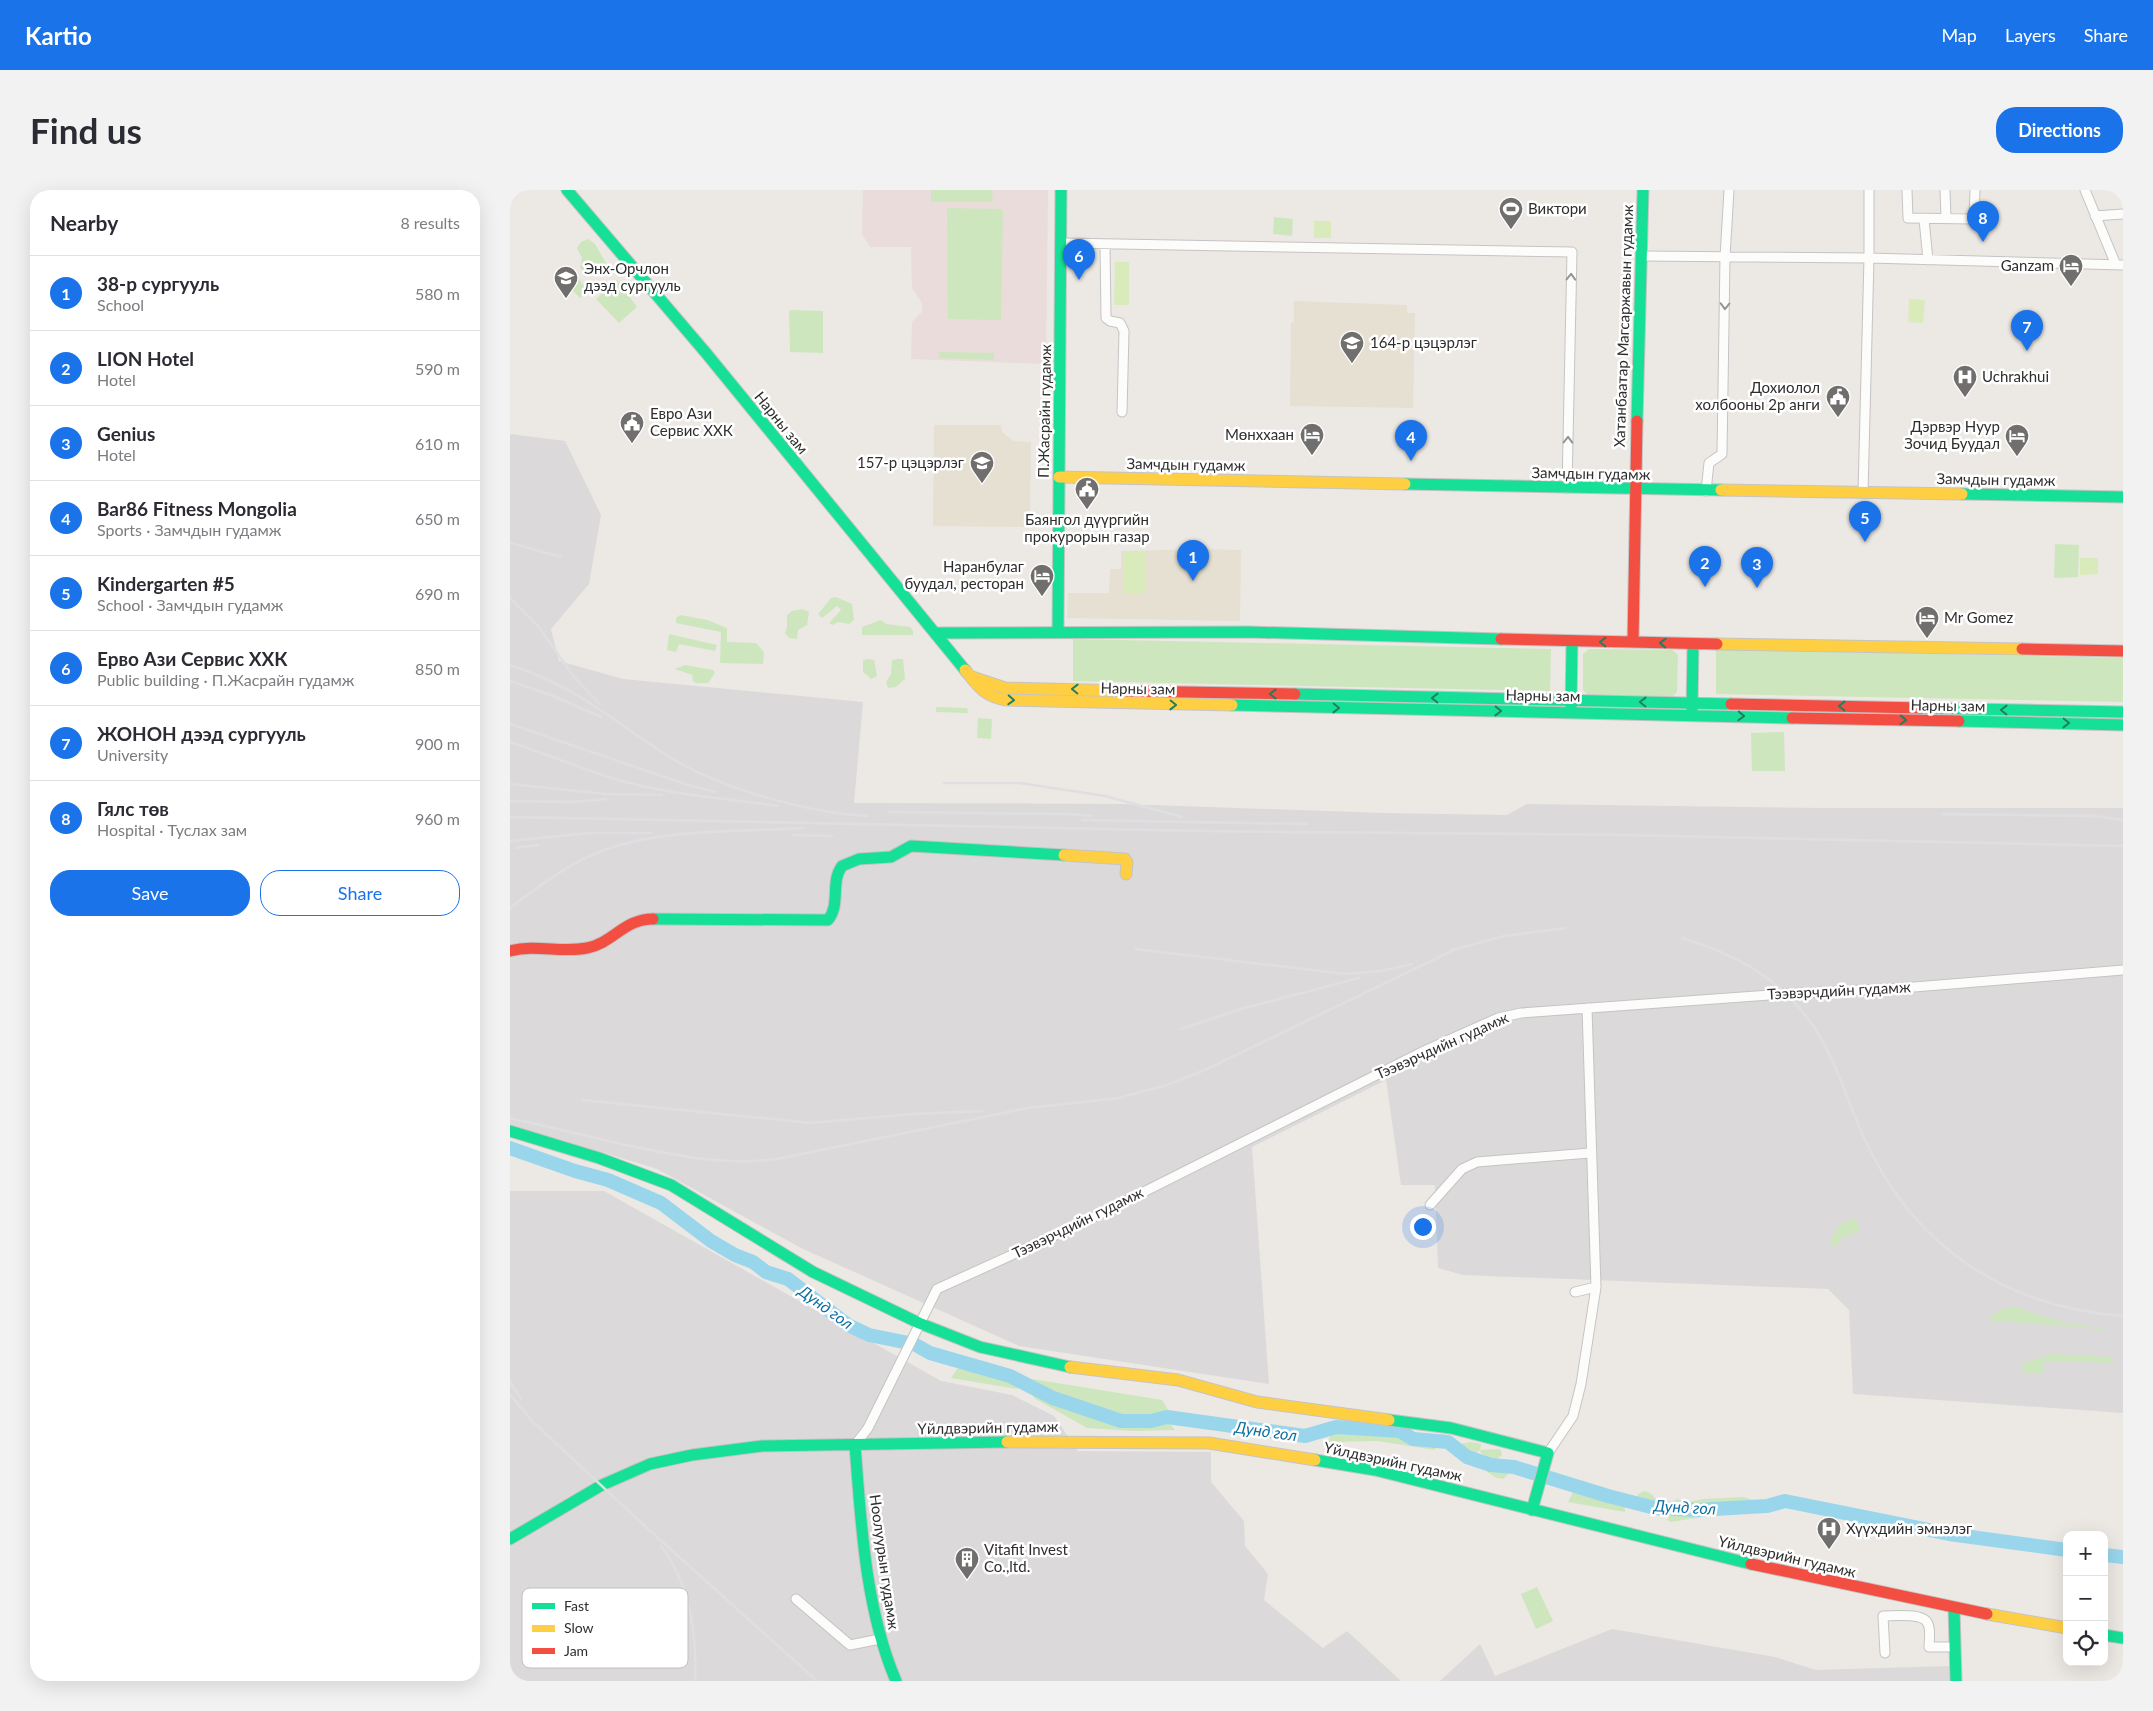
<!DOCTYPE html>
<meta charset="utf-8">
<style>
body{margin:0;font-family:Lato,sans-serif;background:#f2f2f3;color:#2b2b33}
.controls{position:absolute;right:15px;bottom:15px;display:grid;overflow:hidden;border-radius:10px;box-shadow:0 5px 20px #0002}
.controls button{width:45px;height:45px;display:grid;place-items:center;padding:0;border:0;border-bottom:1px solid #e1e1e2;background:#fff;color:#2b2b33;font:25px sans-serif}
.you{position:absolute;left:912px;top:1036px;width:18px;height:18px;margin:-12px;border:4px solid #fff;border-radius:50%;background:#1a73e8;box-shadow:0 0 0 8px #1a73e833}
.badge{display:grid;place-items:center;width:32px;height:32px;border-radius:50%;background:#1a73e8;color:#fff;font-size:16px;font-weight:700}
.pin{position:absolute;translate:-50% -41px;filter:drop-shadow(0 1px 2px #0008)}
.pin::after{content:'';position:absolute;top:26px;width:18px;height:15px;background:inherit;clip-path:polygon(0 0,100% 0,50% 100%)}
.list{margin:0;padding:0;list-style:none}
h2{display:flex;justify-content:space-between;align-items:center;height:65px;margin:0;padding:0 20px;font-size:21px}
h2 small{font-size:16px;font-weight:400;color:#7c7c81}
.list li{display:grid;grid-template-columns:32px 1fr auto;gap:15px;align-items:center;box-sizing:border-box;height:75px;padding:0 20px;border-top:1px solid #e1e1e2}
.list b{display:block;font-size:19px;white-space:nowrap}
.list p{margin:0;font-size:16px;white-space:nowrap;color:#7c7c81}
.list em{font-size:16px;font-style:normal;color:#7c7c81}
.actions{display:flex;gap:10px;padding:15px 20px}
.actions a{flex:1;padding:11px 0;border:1px solid #1a73e8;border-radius:20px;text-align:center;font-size:18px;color:#1a73e8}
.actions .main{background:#1a73e8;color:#fff}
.icon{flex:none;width:28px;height:28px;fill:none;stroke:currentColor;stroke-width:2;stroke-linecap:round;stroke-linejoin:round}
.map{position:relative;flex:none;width:1613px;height:1491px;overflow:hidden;border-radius:20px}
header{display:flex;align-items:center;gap:30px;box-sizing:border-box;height:70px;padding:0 25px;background:#1a73e8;color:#fff}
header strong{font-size:24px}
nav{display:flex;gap:28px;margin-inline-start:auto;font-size:18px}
.intro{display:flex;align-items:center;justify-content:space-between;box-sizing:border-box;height:120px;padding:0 30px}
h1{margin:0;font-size:35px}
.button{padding:12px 22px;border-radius:20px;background:#1a73e8;color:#fff;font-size:18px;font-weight:700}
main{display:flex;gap:30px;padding:0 30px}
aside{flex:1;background:#fff;border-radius:20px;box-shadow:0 5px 20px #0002}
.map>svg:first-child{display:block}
.industrial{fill:#dcd9db}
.education{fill:#e6e0d3}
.medical{fill:#e9dcdb}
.green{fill:#cee6be}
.pitch{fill:#d9eabb}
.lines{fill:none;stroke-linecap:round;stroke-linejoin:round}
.river{stroke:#99d6ec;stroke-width:14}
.street-casing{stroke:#c5c4c5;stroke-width:11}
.fast-casing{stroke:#c5c4c5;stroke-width:13}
.slow-casing{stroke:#c5c4c5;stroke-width:13}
.jam-casing{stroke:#c5c4c5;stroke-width:13}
.street{stroke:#fcfcfb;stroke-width:9}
.fast{stroke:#16e098;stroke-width:11}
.slow{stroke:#ffcf43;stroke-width:11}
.jam{stroke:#f24e42;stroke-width:11}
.rail{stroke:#dfdfe1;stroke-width:2.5}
.oneway{stroke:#959594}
.oneway2{stroke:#237e5e}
.labels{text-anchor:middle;stroke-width:5;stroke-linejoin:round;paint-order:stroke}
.poi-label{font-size:15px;fill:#2e2e2e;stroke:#fff;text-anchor:start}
.street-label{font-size:15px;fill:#2e2e2e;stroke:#fff}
.water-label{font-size:16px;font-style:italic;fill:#0d6fa3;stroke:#fff}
.key{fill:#fff;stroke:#c0c0c0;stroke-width:1}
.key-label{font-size:14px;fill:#2e2e2e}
</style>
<header>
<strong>Kartio</strong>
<nav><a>Map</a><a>Layers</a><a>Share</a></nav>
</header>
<div class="intro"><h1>Find us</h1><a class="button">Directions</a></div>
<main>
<aside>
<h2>Nearby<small>8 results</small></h2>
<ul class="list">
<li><span class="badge">1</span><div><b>38-р сургууль</b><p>School</p></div><em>580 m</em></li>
<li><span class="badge">2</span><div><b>LION Hotel</b><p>Hotel</p></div><em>590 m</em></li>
<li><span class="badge">3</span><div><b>Genius</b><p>Hotel</p></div><em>610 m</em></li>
<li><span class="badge">4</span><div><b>Bar86 Fitness Mongolia</b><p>Sports · Замчдын гудамж</p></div><em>650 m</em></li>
<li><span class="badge">5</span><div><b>Kindergarten #5</b><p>School · Замчдын гудамж</p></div><em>690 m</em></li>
<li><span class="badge">6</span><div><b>Ерво Ази Сервис ХХК</b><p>Public building · П.Жасрайн гудамж</p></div><em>850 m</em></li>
<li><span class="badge">7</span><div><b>ЖОНОН дээд сургууль</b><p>University</p></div><em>900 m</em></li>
<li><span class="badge">8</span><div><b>Гялс төв</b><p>Hospital · Туслах зам</p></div><em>960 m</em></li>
</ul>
<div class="actions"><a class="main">Save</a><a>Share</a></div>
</aside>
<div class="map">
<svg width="1613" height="1491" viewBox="0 0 1613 1491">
<rect width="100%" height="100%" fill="#ece8e4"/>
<path class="industrial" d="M0 244 55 251 91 325 79 394 41 439 49 471 113 489 353 512 344 613 611 614 874 623 997 625 1017 614 1310 618H1613V1223L1343 1204 1339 1120 1318 1099 953 1085 928 1078 925 995H891L876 890 742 957 759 1194 509 1156 291 1058 147 979 0 934Z
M0 1001H94L431 1191 502 1205 544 1226 568 1261 701 1262V1292L734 1331 735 1356 758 1384 754 1410 813 1458 837 1441 891 1491H0Z
M1102 1439 1265 1467 1306 1480 1440 1476V1491H930L970 1454 985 1486Z"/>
<path class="education" d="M784 111 897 115V123H905L903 218 780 216 781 133 784 132Z
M424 235H491L492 242 503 251 521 252 520 337 423 336Z
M694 359 731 360 730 431 557 428 558 403H599L600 379H611V361Z"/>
<path class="medical" d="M353 0H538L536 174 401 169 402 132 412 122V113L402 98 401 57H360L352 44Z"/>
<path class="green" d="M421 0H482L483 12H421Z
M437 18 493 19 491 130 438 129Z
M764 27 783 29 782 46 763 44Z
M78 49 85 54 101 82 96 85 86 73 75 82 70 78 72 68 67 58 71 52Z
M67 86 78 102 70 108 60 98 62 94 61 91Z
M107 90 127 117 109 133 86 109Z
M282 120 313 121V163L280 162 279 121Z
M429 162 484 163V170L429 168Z
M1545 354 1569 355 1568 387 1544 388Z
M326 407 342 414 344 430 339 434 328 432 323 435 319 433 331 420 327 416 312 428 308 424 321 408Z
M292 419 299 422 297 435 288 440 287 449 279 448 275 443 277 437V425L282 421Z
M170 425 197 430 217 438V452L246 453 254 462 253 474 210 473 211 442 166 433V428Z
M371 430 376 434 400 437 403 441V445H352V437Z
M159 444 207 455 205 461 169 454 166 462 157 460Z
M563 449 1041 459 1040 501 563 491Z
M1079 459 1163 460 1168 465 1167 502 1162 507 1078 505 1073 500V464Z
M1206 459 1613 468V512L1206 504Z
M359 469 364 470 367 486 361 489 353 482V470Z
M388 469H393L395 489 386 497 378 498 376 492 381 484 382 470Z
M175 475 203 480 205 483 198 493H186L183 491 182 485 165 479Z
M426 517 457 518 458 523 426 522Z
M468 528 482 529 481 549 467 548Z
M1274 542 1275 581H1242L1241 543Z
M1346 1028 1350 1042 1332 1047 1327 1056 1320 1055C1323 1041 1331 1030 1346 1028Z
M1499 1117 1509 1118 1554 1133 1613 1141 1478 1130 1488 1121Z
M1543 1164 1602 1167 1603 1173 1534 1171V1184L1514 1183 1512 1174Z
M448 1178 480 1184 508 1193 507 1199 441 1188Z
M522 1189 652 1210 660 1223C649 1225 637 1228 626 1228 594 1228 548 1206 522 1189Z
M521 1201C551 1216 593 1233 627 1235 637 1235 648 1232 658 1231L665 1240 624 1241 577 1238 524 1208Z
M820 1241 881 1243 926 1255 925 1260 867 1251 819 1252Z
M961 1252 971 1254 970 1260 989 1259 991 1260 992 1265 986 1270 980 1269 971 1263 970 1260 966 1263H960L950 1257 949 1254Z
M988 1278 998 1279V1284L993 1289 987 1288 977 1282 976 1280Z
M1134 1301 1140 1303 1148 1311V1314L1129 1310 1127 1308 1128 1304Z
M1063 1302 1102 1308 1114 1312 1115 1322 1058 1312Z
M1234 1307 1245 1311 1243 1314 1199 1317 1158 1316 1161 1312 1167 1309 1179 1312 1193 1309Z
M1235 1320 1161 1332 1157 1330 1159 1326 1182 1323Z
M1027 1397 1043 1431 1026 1439 1011 1404Z"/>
<path class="pitch" d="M804 31H821V48H804Z
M605 72H619V115H604Z
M1399 109 1415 110 1413 133 1398 132Z
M636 361V403H614V361Z
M1570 368H1588V384L1570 385Z"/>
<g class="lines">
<path class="river" d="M0 958 65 981 98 990 151 1013 201 1051 225 1065 243 1072 256 1082 278 1089 338 1135 359 1145 404 1154 420 1163 500 1186 543 1208 611 1231H641L657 1227 795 1246 826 1237 890 1241 903 1249 938 1252 957 1267 981 1275 1004 1277 1098 1306 1145 1318 1186 1320 1257 1316 1275 1311 1439 1344 1557 1360
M1594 1365 1613 1367"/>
<defs>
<path id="street" d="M1397 0 1398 28 1464 29 1465 0
M1435 0 1436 28
M1575 0 1606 75
M1585 26 1613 24
M1414 29 1418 70
M552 53 1062 62 1057 298
M595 54 596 128 600 131 610 133 614 141 612 222
M1132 66 1359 68 1613 75
M1196 301 1199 273 1212 264 1215 67 1219 0
M1353 303 1359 68V0
M920 1015 952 979 967 972 1080 963
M1065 1102 1086 1097
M345 1255 358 1238 427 1099 570 1034 916 860 988 828 1011 823 1274 804 1392 798 1613 780
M1038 1263 1063 1226 1071 1194 1086 1097 1077 818
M286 1409 340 1455 370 1449
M1375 1463 1373 1426C1384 1426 1414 1422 1418 1434 1421 1440 1419 1451 1419 1457H1445"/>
<path id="fast" d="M57 0 196 163 455 480
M1127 231 1133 0
M895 294 1211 300
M1452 304 1613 307
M548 442 551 0
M426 443 738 442 991 449
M785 504 1221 514
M722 515 1282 528
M1061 518 1062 451
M1411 518 1613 522
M1182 521 1183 454
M1449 531 1613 535
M143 729 318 730C331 714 320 692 332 676L349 669 381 667 401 656 554 665
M0 941 89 968 161 995 303 1082 409 1133 470 1157 560 1177
M879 1230 941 1238 1038 1263 1022 1320
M345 1255C351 1333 355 1418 386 1491
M805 1270 865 1280 1241 1374
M0 1349 92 1295 140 1274 182 1265 252 1256 497 1252
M1444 1418 1446 1491
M1594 1445 1613 1448"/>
<path id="slow" d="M549 287 895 294
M1211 300 1452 304
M1207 454 1512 459
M455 480C469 497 474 506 496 510L722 515
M462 487 495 498 616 501
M554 665 615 669 617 672 616 684
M560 1177 668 1190 747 1212 879 1230
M497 1252 699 1253 805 1270
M1477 1424 1557 1438"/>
<path id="jam" d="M991 449 1207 454
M1123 452 1127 231
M1512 459 1613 461
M616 501 785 504
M1221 514 1411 518
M1282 528 1449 531
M0 761C26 754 51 763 77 758 103 753 114 729 143 729
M1241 1374 1477 1424"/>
</defs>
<use href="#street" class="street-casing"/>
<use href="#fast" class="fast-casing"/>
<use href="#slow" class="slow-casing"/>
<use href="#jam" class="jam-casing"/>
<use href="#street" class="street"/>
<use href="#fast" class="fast"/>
<use href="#slow" class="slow"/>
<use href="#jam" class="jam"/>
<path class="rail" d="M0 353 51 367
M0 408 28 436 64 487 90 514
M0 475C25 483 50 495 72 508 105 528 135 553 168 572 217 600 300 623 357 626
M0 491 43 506 91 527
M0 534 181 596 206 602
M0 552C35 564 70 578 105 589 158 605 214 608 268 616
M434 593H510L595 606 672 627
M0 594 96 604 152 605
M0 611 62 612 96 609
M379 622 561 624 582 626
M1432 624 1584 626 1613 630
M0 627 694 641 1115 645 1613 656
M572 630 797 634
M283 645 322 646
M0 651 79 643H142
M6 658 28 655
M0 718C29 696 59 673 94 660 157 638 228 642 294 638
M1172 748C1221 763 1262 783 1295 825 1324 861 1336 909 1355 950 1405 1058 1496 1117 1613 1126
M625 759 836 784 871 781 902 774
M942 760 994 746 1055 738
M671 839 731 819 849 788
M72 910 301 933 402 924 473 921
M0 928C39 937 78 946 116 955 169 966 219 977 272 968L518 918 609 908 657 895 695 880 948 758
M0 1192 11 1209
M0 1204 22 1231 137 1338 307 1491
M151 1356C180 1394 187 1444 185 1491"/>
</g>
<defs><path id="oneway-chevron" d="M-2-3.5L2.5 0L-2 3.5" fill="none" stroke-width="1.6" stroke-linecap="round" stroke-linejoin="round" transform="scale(1.25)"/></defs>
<g class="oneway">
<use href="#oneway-chevron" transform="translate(1061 87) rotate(-89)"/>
<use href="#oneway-chevron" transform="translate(1215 116) rotate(91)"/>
<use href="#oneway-chevron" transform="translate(1058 250) rotate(-89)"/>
</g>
<g class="oneway2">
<use href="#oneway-chevron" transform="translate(1093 452) rotate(-179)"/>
<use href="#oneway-chevron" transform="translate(1153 453) rotate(-178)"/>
<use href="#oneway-chevron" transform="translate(565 499) rotate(-179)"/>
<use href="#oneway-chevron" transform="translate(763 504) rotate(-179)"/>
<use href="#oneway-chevron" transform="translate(925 508) rotate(-179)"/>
<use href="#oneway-chevron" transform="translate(501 510) rotate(3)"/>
<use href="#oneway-chevron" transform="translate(1133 512) rotate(-179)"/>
<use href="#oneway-chevron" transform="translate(663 515) rotate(1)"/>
<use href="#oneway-chevron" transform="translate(1332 516) rotate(-179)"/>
<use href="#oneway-chevron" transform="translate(826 518) rotate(1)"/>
<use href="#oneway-chevron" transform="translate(1494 520) rotate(-179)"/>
<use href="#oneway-chevron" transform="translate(988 521) rotate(1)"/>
<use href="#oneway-chevron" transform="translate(1231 526) rotate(2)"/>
<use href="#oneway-chevron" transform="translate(1393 530) rotate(2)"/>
<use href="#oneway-chevron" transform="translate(1556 533) rotate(1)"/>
</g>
<defs>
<symbol id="stadium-pin" viewBox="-11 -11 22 30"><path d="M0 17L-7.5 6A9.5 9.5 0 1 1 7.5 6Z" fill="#706f6e" stroke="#fff"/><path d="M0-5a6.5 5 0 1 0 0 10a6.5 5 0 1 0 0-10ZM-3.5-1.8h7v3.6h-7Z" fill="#fff"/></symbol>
<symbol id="hotel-pin" viewBox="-11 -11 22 30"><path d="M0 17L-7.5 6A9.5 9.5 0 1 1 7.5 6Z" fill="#706f6e" stroke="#fff"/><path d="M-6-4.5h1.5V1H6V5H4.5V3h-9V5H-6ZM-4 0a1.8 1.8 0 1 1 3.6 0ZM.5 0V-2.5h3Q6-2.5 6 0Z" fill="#fff"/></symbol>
<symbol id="university-pin" viewBox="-11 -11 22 30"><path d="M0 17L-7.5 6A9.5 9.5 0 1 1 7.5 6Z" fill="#706f6e" stroke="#fff"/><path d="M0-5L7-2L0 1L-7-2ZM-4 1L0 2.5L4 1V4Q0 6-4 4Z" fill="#fff"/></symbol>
<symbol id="school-pin" viewBox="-11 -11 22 30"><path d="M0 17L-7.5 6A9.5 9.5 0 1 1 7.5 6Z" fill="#706f6e" stroke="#fff"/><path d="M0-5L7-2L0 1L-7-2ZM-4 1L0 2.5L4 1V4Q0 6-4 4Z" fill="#fff"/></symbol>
<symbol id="hospital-pin" viewBox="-11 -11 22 30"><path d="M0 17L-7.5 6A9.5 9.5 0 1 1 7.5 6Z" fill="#706f6e" stroke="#fff"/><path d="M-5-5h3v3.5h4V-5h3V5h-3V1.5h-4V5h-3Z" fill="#fff"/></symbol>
<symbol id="civic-pin" viewBox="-11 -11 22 30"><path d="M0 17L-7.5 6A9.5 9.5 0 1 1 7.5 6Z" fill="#706f6e" stroke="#fff"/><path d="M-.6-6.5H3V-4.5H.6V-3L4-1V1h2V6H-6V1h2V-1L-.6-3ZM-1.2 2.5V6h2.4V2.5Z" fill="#fff"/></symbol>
<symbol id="building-pin" viewBox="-11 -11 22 30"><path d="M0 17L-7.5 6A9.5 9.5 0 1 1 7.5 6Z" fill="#706f6e" stroke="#fff"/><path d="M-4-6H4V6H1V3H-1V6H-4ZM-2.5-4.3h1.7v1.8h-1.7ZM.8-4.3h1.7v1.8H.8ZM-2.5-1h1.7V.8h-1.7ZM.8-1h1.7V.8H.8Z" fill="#fff"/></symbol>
</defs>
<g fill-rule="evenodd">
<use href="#stadium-pin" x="987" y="5" width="28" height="38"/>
<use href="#hotel-pin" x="1547" y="62" width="28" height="38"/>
<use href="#university-pin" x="42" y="74" width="28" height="38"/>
<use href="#school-pin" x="828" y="139" width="28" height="38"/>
<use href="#hospital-pin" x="1441" y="173" width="28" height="38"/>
<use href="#civic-pin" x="1314" y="193" width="28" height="38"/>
<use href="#civic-pin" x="108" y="219" width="28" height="38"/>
<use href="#hotel-pin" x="788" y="231" width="28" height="38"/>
<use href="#hotel-pin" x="1493" y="232" width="28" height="38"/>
<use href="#school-pin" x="458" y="259" width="28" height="38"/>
<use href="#civic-pin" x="563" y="285" width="28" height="38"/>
<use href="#hotel-pin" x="518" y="372" width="28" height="38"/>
<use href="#hotel-pin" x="1403" y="414" width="28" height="38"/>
<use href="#hospital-pin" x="1305" y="1325" width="28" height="38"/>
<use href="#building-pin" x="443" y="1355" width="28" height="38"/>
</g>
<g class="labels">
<g class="poi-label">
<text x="1018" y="24">Виктори</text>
<text x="1544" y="81" text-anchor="end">Ganzam</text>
<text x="74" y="84">Энх-Орчлон<tspan x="74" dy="17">дээд сургууль</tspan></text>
<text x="860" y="158">164-р цэцэрлэг</text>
<text x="1472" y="192">Uchrakhui</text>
<text x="1310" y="203" text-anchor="end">Дохиолол<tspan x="1310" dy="17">холбооны 2р анги</tspan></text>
<text x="140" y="229">Евро Ази<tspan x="140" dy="17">Сервис ХХК</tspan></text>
<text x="1490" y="242" text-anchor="end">Дэрвэр Нуур<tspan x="1490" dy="17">Зочид Буудал</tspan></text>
<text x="784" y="250" text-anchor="end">Мөнххаан</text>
<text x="454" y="278" text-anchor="end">157-р цэцэрлэг</text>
<text x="577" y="335" text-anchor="middle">Баянгол дүүргийн<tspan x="577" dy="17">прокурорын газар</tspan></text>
<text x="514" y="382" text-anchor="end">Наранбулаг<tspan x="514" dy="17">буудал, ресторан</tspan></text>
<text x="1434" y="433">Mr Gomez</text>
<text x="1336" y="1344">Хүүхдийн эмнэлэг</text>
<text x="474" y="1365">Vitafit Invest<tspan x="474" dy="17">Co.,ltd.</tspan></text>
</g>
<g class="street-label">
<text transform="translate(1114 136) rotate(-88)" y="5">Хатанбаатар Магсаржавын гудамж</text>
<text transform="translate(535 221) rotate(-89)" y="5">П.Жасрайн гудамж</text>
<text transform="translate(271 233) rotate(51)" y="5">Нарны зам</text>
<text transform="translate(676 275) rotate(1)" y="5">Замчдын гудамж</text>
<text transform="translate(1081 284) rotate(1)" y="5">Замчдын гудамж</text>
<text transform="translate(1486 290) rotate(1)" y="5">Замчдын гудамж</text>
<text transform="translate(628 499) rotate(1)" y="5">Нарны зам</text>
<text transform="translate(1033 506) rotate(1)" y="5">Нарны зам</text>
<text transform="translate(1438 516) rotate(1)" y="5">Нарны зам</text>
<text transform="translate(1329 801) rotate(-3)" y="5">Тээвэрчдийн гудамж</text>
<text transform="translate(932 856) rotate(-24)" y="5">Тээвэрчдийн гудамж</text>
<text transform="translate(568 1033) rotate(-26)" y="5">Тээвэрчдийн гудамж</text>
<text transform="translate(478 1238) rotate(-1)" y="5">Yйлдвэрийн гудамж</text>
<text transform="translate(883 1272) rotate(12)" y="5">Yйлдвэрийн гудамж</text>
<text transform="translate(1277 1367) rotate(13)" y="5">Yйлдвэрийн гудамж</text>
<text transform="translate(374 1372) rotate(82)" y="5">Ноолуурын гудамж</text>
</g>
<g class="water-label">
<text transform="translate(316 1117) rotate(36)" y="6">Дунд гол</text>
<text transform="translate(756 1241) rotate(8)" y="6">Дунд гол</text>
<text transform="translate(1175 1317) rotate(3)" y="6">Дунд гол</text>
</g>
</g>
<rect x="12" y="1398" width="166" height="80" rx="8" class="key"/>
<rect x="22" y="1413" width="23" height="6" fill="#16e098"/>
<rect x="22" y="1435" width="23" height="7" fill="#ffcf43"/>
<rect x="22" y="1458" width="23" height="6" fill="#f24e42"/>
<g class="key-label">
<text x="54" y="1421">Fast</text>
<text x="54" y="1443">Slow</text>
<text x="54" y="1466">Jam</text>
</g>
</svg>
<div class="controls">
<button>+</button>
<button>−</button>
<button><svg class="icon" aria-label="locate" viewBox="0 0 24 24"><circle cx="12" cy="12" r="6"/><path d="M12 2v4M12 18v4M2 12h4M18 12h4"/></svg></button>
</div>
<div class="you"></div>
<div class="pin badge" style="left:683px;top:391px">1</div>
<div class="pin badge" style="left:1195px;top:397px">2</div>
<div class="pin badge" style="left:1247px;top:398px">3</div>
<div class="pin badge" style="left:901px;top:271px">4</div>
<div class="pin badge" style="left:1355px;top:352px">5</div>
<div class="pin badge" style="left:569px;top:90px">6</div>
<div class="pin badge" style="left:1517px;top:161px">7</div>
<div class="pin badge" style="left:1473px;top:52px">8</div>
</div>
</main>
